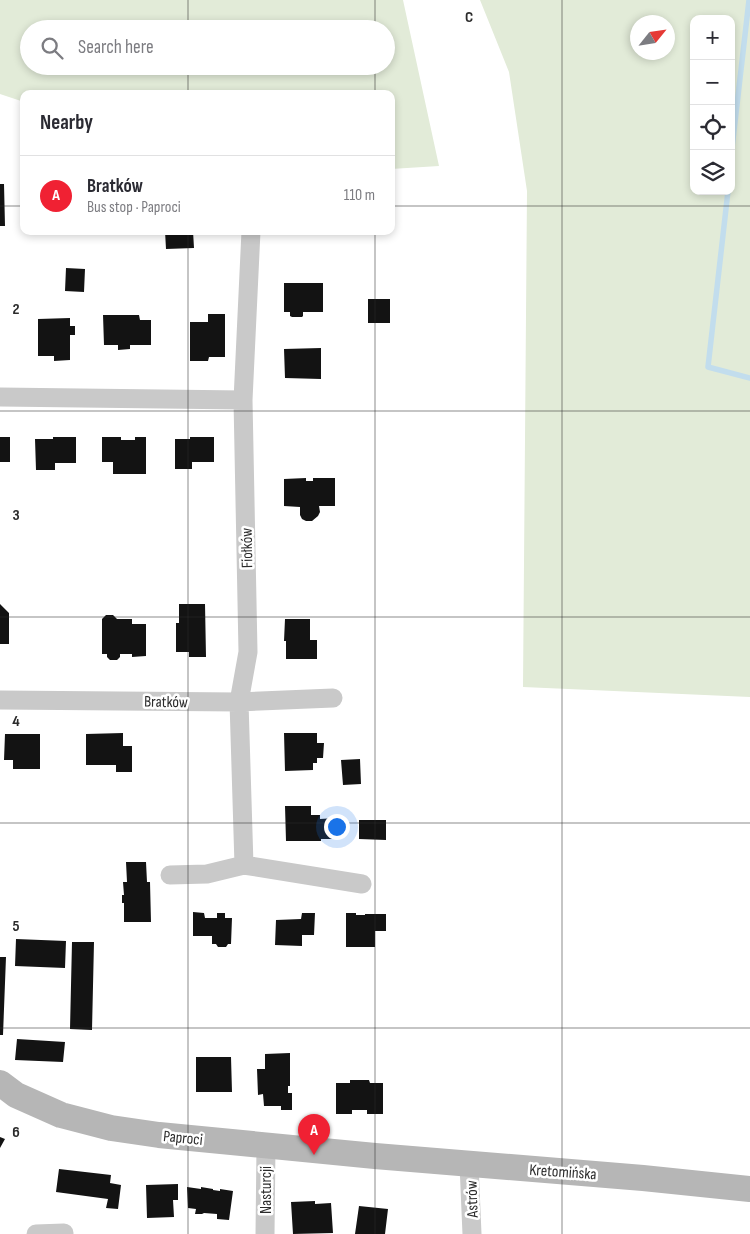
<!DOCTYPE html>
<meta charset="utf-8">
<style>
body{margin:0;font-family:"Sofia Sans Condensed",sans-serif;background:#f7f7f7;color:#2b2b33}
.controls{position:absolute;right:15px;top:15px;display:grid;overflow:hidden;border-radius:10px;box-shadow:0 2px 8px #0003}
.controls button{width:45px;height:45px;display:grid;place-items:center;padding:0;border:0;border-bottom:1px solid #e1e1e2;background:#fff;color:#2b2b33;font:25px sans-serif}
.compass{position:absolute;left:630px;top:15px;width:45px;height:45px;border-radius:50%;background:#fff;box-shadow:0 2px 8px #0003;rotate:60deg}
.you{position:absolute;left:336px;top:826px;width:18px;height:18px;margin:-12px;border:4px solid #fff;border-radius:50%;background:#1a73e8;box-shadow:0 0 0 8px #1a73e833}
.badge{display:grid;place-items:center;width:32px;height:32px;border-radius:50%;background:#f02133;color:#fff;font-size:16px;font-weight:700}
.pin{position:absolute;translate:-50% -41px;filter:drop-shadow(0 1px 2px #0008)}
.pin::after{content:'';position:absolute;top:26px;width:18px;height:15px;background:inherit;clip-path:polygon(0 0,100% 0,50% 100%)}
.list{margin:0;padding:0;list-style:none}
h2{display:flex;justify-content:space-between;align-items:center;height:65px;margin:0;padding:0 20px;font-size:21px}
h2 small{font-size:16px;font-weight:400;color:#7c7c81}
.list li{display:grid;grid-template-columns:32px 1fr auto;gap:15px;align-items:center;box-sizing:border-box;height:80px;padding:0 20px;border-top:1px solid #e1e1e2}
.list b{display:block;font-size:19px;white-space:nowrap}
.list p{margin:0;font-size:16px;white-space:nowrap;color:#7c7c81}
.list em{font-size:16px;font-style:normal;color:#7c7c81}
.icon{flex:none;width:28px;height:28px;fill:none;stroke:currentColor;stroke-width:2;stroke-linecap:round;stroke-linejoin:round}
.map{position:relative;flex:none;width:750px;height:1234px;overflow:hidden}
.search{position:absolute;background:#fff;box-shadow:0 2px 8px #0003;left:20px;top:20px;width:375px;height:55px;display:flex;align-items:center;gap:12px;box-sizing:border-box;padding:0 18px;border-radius:28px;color:#7c7c81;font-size:19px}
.panel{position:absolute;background:#fff;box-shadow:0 2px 8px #0003;left:20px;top:90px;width:375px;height:145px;border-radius:10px}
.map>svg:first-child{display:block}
.green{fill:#e2ebd8;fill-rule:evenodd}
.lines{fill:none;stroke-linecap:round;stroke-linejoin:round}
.stream{stroke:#c2dded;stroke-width:5.5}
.building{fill:#131313}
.street{stroke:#c9c9c9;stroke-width:19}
.secondary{stroke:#b6b6b6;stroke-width:26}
.grid{fill:none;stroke:#2c2c2c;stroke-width:1;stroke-opacity:0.55}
.labels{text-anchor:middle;stroke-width:5;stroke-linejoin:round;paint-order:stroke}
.street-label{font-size:16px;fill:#2c2c2c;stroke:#fff}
.grid-label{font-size:16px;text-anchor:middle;font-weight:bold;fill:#2c2c2c;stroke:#fff;stroke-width:5;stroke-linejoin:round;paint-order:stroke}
</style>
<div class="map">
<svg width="750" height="1234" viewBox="0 0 750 1234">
<rect width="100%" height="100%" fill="#fff"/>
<path class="green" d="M0 0H403L439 166 391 169V94H24V102L0 94ZM29 29H386V66H29Z
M480 0H750V697L523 687 527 191 509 72ZM694 19H731V191H694ZM638 22H668V52H638Z"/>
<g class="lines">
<path class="stream" d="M731 157 749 0
M728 191 708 367 750 378"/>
</g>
<path class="building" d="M0 184H4L5 226H0Z
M165 231H193L194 248 166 249Z
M66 268 85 269 84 292 65 291Z
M284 283H323V312H303V316L302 317H292L290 316V312H284Z
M368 299H390V323H368Z
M208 314H225V357H209L208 361H190V322H208Z
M103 315H139L140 320H151V345H130V349L118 350V345H104Z
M70 318V326H75V335H70V360L54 361V356H38V319Z
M321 348V379L285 378 284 349Z
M0 437H10V462H0Z
M53 437H76V463H55V470H36L35 439H53Z
M102 437H121V440H135V437H146V474H113V462H102Z
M190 437H214V462H192V469H175V439H190Z
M306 478V481H313V478H335V506H319L320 512 318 516 312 521H306L302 519 300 515V507L284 506V479Z
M0 604 9 613V644H0Z
M179 604H205L206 657H189V652H176V623H179Z
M106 615H113L117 619H132V624H146V656L132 657V654H120V657L117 660H110L107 657V654H102V619Z
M285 619H310V640H317V659H286V641H284Z
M123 733V746H132V772H116V765H86V734Z
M284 733H317V743H324L323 758H317V763H313V770L285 771Z
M5 734H40V769H13V760H4Z
M360 759 361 784 343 785 341 760Z
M285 806H311V815H320V819L336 818V839H321V841H286Z
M359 820H386V840L359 839Z
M126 862H146L147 882H150L151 922H124V903H122V895H124L123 882H127Z
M193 912 204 913 205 918H217V913H225V918H232L231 944H228L226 947H218L216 944H212V936H193Z
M302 913H315L314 935H302V946L275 945 276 920 301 919Z
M346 913H356V915H365V914H386V931H375V947H346Z
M16 939 66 941 65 968 15 966Z
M72 942H94L92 1030 70 1029Z
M0 957H6L3 1035H0Z
M17 1039 65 1042 63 1062 15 1060Z
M290 1053V1086H288V1093H292V1110H281V1106H264L263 1094 258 1095 257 1069H265V1054Z
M196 1057H231L232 1092H196Z
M350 1080H369L370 1083H383V1114H367V1110H352V1114H336V1083H350Z
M0 1137 5 1139 0 1148Z
M59 1169 111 1175 110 1183 121 1185 118 1209 106 1208 108 1199 56 1192Z
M178 1184V1200H173L174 1217 147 1218 146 1185Z
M187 1187 201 1189V1187L213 1189V1190L220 1191V1189L233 1191 229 1220 217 1219V1214L204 1213 202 1214H195L196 1209 188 1208Z
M315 1201V1204L331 1203 333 1233 293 1234 291 1202Z
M359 1206 388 1209 385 1234H355Z"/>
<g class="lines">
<path class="street" d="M0 397 243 400
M0 700 239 702 333 698
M244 865 239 702 248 652 243 400 251 231
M170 875 207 874 244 865 362 884
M469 1164 472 1234
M36 1234 64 1233
M265 1234 266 1146"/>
<path class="secondary" d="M0 1083 16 1095 61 1115 111 1128 159 1135 375 1156 643 1178 750 1189"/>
</g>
<path class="grid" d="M188 0V29M375 0V29M562 0V1234M188 66V94M375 66V94M0 206H24M391 206H750M188 231V1234M375 231V1234M0 411H750M0 617H750M0 823H750M0 1028H750"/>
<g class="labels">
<g class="street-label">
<text transform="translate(246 548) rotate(-91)" y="6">Fiołków</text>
<text transform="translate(166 701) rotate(1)" y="6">Bratków</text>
<text transform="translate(183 1137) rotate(6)" y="6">Paproci</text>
<text transform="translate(563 1171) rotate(4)" y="6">Kretomińska</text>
<text transform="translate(265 1190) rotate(-90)" y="6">Nasturcji</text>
<text transform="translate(471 1199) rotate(-92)" y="6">Astrów</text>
</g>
</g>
<g class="grid-label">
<text x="469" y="22">C</text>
<text x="16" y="314">2</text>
<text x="16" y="520">3</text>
<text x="16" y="726">4</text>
<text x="16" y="931">5</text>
<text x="16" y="1137">6</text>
</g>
</svg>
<div class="controls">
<button>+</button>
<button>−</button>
<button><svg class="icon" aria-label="locate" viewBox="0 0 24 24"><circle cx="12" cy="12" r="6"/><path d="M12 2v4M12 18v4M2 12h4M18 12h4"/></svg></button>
<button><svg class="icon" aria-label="layers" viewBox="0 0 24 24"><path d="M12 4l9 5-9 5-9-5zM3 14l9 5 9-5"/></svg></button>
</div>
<svg class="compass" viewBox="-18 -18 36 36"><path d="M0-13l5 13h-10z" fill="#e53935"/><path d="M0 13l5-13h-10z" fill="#7c7c81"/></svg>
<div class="you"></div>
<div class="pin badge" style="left:314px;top:1155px">A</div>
<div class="search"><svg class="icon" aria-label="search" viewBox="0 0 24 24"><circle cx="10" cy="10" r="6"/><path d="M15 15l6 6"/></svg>Search here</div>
<section class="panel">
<h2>Nearby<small></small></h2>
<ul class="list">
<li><span class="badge">A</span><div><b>Bratków</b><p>Bus stop · Paproci</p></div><em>110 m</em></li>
</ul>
</section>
</div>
